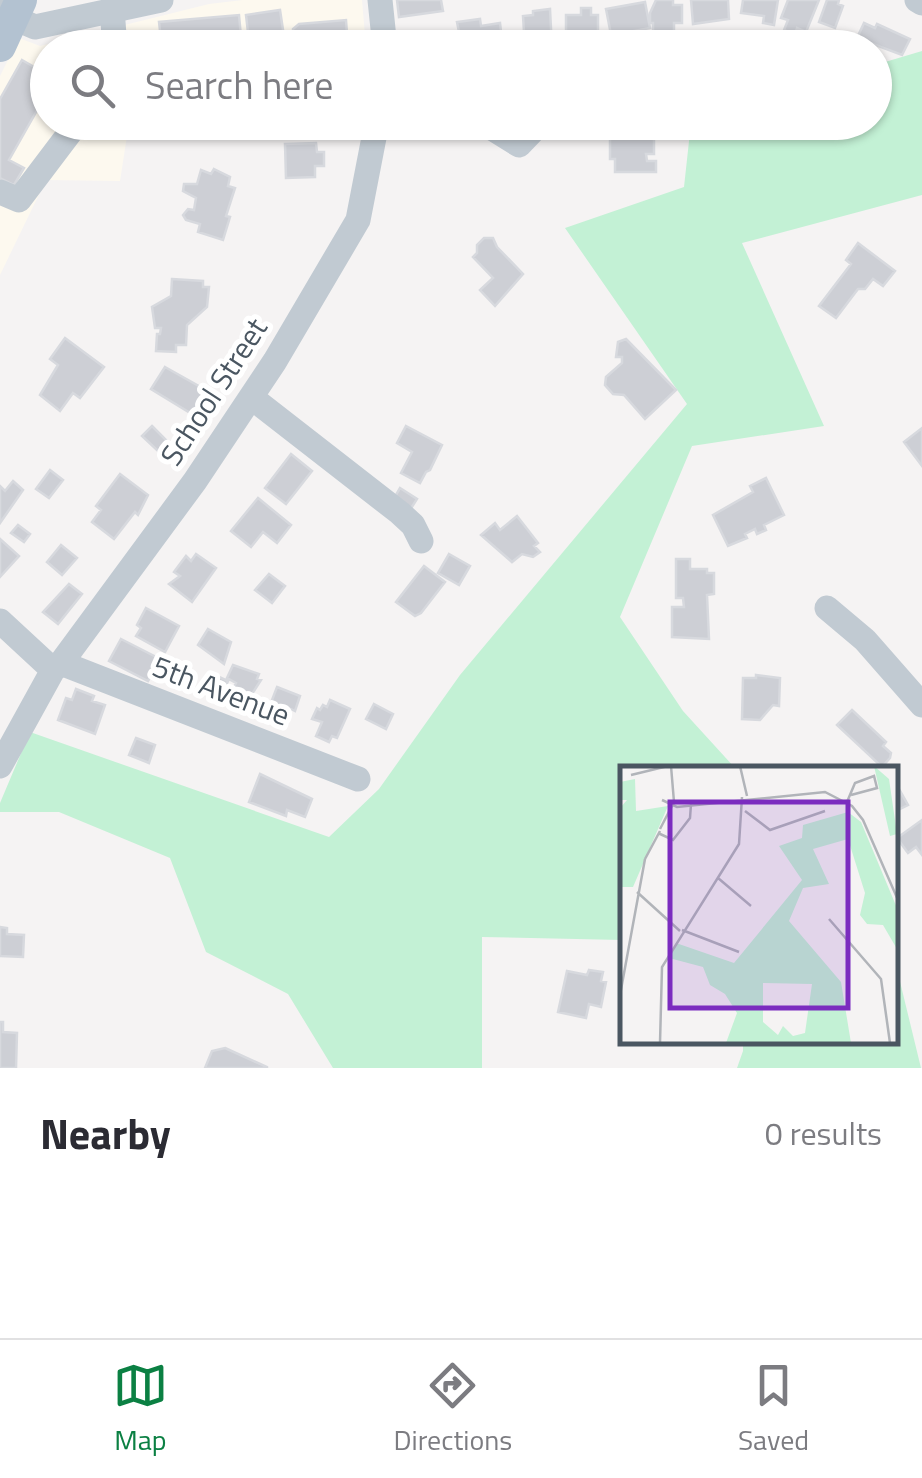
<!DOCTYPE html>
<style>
body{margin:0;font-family:"Titillium Web",sans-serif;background:#f2f2f3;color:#2b2b33}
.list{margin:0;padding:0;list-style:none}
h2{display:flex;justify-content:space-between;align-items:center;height:130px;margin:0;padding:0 40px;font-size:42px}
h2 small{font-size:32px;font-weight:400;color:#7c7c81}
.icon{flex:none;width:55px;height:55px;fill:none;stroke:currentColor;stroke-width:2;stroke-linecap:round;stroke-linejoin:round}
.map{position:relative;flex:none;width:922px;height:1068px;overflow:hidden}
.search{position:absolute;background:#fff;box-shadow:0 2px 8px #0004;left:30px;right:30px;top:30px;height:110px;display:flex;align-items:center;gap:25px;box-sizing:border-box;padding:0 35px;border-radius:55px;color:#7c7c81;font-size:38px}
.sheet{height:270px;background:#fff}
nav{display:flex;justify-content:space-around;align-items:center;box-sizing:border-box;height:140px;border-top:2px solid #e1e1e2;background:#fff;font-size:28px;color:#7c7c81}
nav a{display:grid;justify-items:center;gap:5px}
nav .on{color:#0b8043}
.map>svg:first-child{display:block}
.commercial{fill:#fdf9ef}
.green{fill:#c3f1d5}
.building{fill:#cdcfd5;stroke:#d7d9de;stroke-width:2.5}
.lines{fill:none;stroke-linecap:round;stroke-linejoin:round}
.minor{stroke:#c1cad2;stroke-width:25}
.major{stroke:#b3c2d1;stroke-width:32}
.labels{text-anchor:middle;stroke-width:10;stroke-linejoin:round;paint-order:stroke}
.street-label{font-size:30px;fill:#4a5661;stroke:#fff}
.inset-road{fill:none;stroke:#b1b4b9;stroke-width:2.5}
.view{fill:#7b2cbf;fill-opacity:0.15;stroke:#7b2cbf;stroke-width:5}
.inset-edge{fill:none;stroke:#4a5661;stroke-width:5}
</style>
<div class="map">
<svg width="922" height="1068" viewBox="0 0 922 1068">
<rect width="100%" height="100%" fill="#f5f3f3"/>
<path class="commercial" d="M243 0H362L366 47 48 48V122L129 123 120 181 46 180 0 275V76L19 38 40 46 209 4Z"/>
<path class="green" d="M922 51V195L742 243 824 426 692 446 620 617 683 711 735 768H622V940L482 937V1068H333L288 994 206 952 170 858 59 812H0V803L30 732 329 837 379 789 460 675 687 404 565 228 684 187 691 123 874 122 875 65Z
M895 961 921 1068H737L743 1051V1041L894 1040Z"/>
<path class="building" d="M397 0H441L443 11 399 17Z
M656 0H673V5H682V23H674V48H657V34H653V23H650V13Z
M691 0H728L729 19 693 24Z
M743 0H778L774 25 763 23 764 16 741 13Z
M788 0H819L806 32 797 28 795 35 784 30 788 20 781 18Z
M827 0H839L838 4 843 6 835 28 819 22Z
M645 2 650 28 629 32 631 42 613 45 606 9Z
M581 8H591V15H598V37H588V48H570V38H566V15H581Z
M550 9 552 48H525L523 16 533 15V11Z
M280 10 285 43 279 48H245L244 41H249L246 15Z
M239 15 242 48H162L159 22Z
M480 19 481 26 500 23 503 48H454L452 40 459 32 457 22Z
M346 20 348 48H294L293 29 299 24Z
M864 23 875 28 877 24 910 39 902 55 857 38Z
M22 60 48 75V91L9 160 24 168 14 185 0 178V99Z
M610 136 654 139V154H646L647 161H656V172H615V159H610Z
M316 143 317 152H324V166H315V177L286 178 285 144Z
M214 169 230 177 228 186 235 188 226 216 230 217 223 240 198 232 200 224 186 220 183 215 188 209 194 210 196 198 183 191 184 184H197L201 170 211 174Z
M484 238H493L497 247 523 274 495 306 480 290 493 278 473 257 477 253V245Z
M858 243 895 271 883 286 873 279 865 289H858L836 318 819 306 851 264 846 260Z
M172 279 203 281V287H209L207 307 187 325 186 345H176V352L156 351 157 334H160L161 328H155L152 307 171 296Z
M65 338 104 367 80 398 73 393 60 411 40 395 58 365 50 359Z
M626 339 676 390 645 419 624 395 613 394 605 385 606 377 622 363V357H616L618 342Z
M165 367 220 398 205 422 151 389Z
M152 426 167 441 158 451 142 436Z
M406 426 442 445 430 470 426 472 420 483 401 473 412 452 397 443Z
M922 428V466L904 442Z
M291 454 312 471 286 504 265 488Z
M50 470 63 480 49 498 36 489Z
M120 474 148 495 138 515 135 512 114 539 92 522 101 510 96 506Z
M766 478 784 515 764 525 766 530 757 534 755 529 745 534 747 538 728 546 713 515 753 492 750 486Z
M13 481 23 490 0 523V486L5 491Z
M400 488 417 499 410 510 393 500Z
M258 498 291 525 277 543 263 532 251 547 231 531Z
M517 516 538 543 534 546 540 552 533 557 522 554 512 562 481 535 495 523 500 530Z
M18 525 30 534 24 542 11 533Z
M0 539 19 556 0 577Z
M61 545 77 558 62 575 47 562Z
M196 554 216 568 192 602 169 584 180 576 174 572 186 556 191 561Z
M449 554 470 566 459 585 438 573Z
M676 559H690V569H707V573H714V594L707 595 709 639 672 637V607H684L683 598H676Z
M424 566 445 582 421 613 415 616 396 602Z
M269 574 285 586 272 603 255 590Z
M69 584 82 594 58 624 43 612Z
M146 608 179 626 165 652 136 636 141 628 137 625Z
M208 629 231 642 224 664 198 645Z
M121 639 160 659 148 681 109 661Z
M233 665 259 674 257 679 261 680 243 708 229 697 236 683 227 678Z
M756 675 780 678 779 706 773 705 760 720 742 719 743 678H756Z
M217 676 228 681 221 696 210 691Z
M277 687 300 696 295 711 291 709 284 719 267 713Z
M76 689 94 696 92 701 105 705 95 734 58 720 66 698 72 700Z
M330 700 350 709 337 738 332 736 329 742 316 736 322 722 312 719 317 708 320 710 323 705 327 707Z
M374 704 393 714 386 729 366 719Z
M852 710 886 742 883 746 891 753 890 758 882 767 837 725Z
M136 738 155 745 149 763 129 755Z
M260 774 312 799 305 817 287 810 286 816 249 802Z
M894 780 908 805 894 812Z
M922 820V855L916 847 908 853 897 838Z
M0 927 7 928V934L24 935 23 957 0 956Z
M589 970 603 972 601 981 606 982 601 1007 589 1004 586 1018 558 1012 567 971 587 975Z
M0 1022H3V1032L17 1033 16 1068H0Z
M225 1048 267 1067V1068H205L212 1051Z"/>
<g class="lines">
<path class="minor" d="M380 0 385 48
M917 0 922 3
M112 9 115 48
M0 12 35 27 161 0
M482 122 519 145 541 122
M0 192 19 200 78 122
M251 397 400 513 413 525 421 541
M827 608 865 640 922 705
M0 621 53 670
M61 663 358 779
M0 766 53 670 61 663 195 481 275 361 358 220 377 122"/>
<path class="major" d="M0 46 21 0"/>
</g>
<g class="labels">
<g class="street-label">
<text transform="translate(214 392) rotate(-57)" y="10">School Street</text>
<text transform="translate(221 691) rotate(21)" y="10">5th Avenue</text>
</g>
</g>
<g transform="translate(620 766)">
<rect width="278" height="278" fill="#f5f3f3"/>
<path d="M254 0 269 13 277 68 270 70ZM15 13 16 45 48 40 13 121H0V42L7 34H0V16ZM228 46 241 56 277 142V183L263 159 247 158 240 149 245 127 228 73 193 83 209 118 183 122 169 155 221 216 231 277H106L117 247 105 228 90 219 83 201 49 192 56 177 114 197 182 114 159 80 182 72 183 59ZM143 217 192 218 185 267 173 270 163 260 158 269 143 256Z" fill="#c3f1d5" fill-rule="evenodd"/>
<path class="inset-road" d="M120 0 127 30M11 9 48 0M42 34 57 41 205 26 232 40 243 54 278 134M227 36 235 17 254 10 257 22 231 29M125 45 150 64 205 45M40 63 54 36 51 0M38 67 53 74 70 52 71 38M25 93 40 65M98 112 131 140M17 126 60 165M209 153 261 213 270 277M62 164 119 186M0 229 25 93M40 277 42 201 119 78 122 31"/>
<path class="view" d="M50 36H228V242H50Z"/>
<rect width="278" height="278" class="inset-edge"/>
</g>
</svg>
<div class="search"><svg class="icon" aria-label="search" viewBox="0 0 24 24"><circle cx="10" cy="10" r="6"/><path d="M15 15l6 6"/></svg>Search here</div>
</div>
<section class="sheet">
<h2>Nearby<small>0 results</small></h2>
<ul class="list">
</ul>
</section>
<nav>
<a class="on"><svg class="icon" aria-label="map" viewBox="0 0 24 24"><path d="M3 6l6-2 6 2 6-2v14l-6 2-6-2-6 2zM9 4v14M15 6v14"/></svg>Map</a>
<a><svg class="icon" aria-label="directions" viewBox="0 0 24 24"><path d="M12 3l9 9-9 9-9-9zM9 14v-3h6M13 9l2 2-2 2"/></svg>Directions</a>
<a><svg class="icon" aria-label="saved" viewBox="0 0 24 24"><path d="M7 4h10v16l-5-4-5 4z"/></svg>Saved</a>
</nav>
